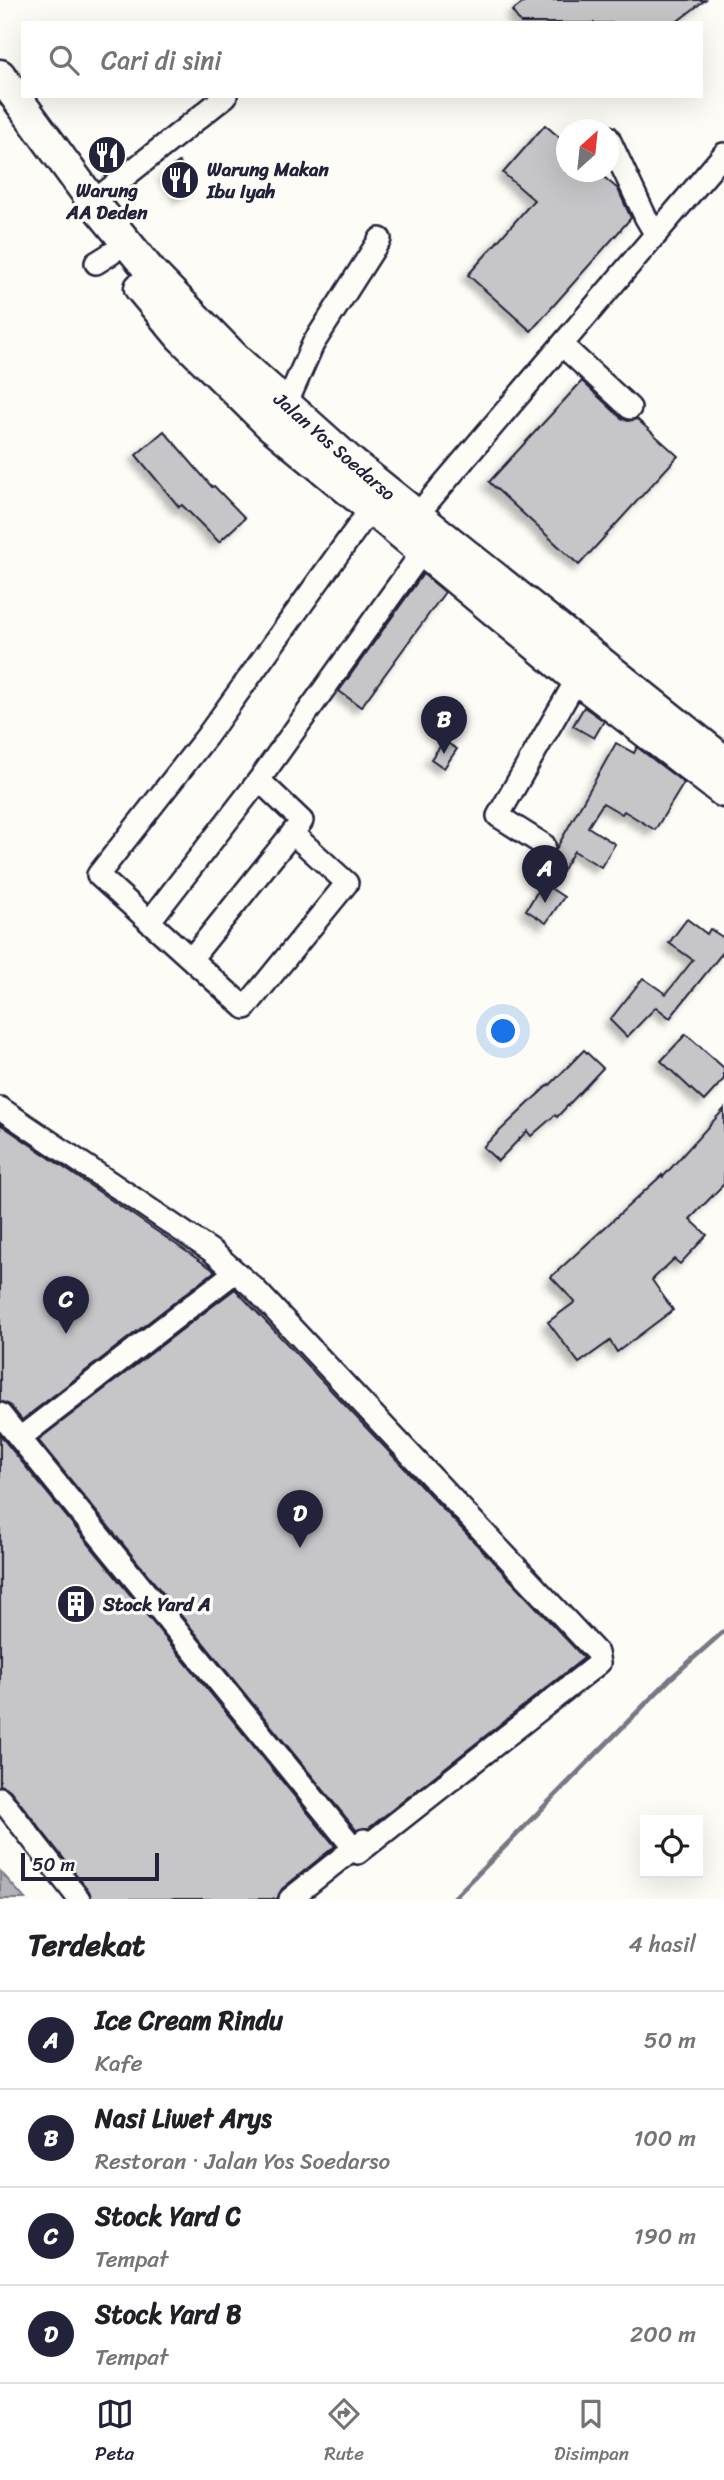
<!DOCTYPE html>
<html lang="id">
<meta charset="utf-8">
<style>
body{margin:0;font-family:Sriracha,sans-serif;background:#f2f2f2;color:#202124}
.controls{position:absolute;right:21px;bottom:21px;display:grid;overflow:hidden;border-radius:0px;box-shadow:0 7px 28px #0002}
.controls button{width:63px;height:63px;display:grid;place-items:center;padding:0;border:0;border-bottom:2px solid #e0e0e0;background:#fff;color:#202124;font:35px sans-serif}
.compass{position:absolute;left:556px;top:119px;width:63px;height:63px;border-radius:50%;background:#fff;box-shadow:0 7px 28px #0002;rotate:27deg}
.scale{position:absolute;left:21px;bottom:18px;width:138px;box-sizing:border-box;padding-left:7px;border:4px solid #22223b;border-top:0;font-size:19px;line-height:24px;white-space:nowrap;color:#22223b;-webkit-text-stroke:5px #fdfcf7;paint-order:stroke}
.you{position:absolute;left:504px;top:1032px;width:24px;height:24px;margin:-18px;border:5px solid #fff;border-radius:50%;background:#1a73e8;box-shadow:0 0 0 10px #1a73e833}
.badge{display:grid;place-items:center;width:46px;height:46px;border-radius:50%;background:#22223b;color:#fff;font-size:23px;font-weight:700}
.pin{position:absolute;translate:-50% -58px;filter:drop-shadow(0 2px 4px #0008)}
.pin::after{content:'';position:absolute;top:37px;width:24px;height:21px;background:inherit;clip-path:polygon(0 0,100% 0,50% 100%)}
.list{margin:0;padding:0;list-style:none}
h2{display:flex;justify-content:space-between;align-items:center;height:91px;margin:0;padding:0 28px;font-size:30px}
h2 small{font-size:23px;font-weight:400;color:#757577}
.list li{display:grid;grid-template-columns:46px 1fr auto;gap:21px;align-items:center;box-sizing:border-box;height:98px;padding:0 28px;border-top:2px solid #e0e0e0}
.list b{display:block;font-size:26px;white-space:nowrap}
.list p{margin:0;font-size:23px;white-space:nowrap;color:#757577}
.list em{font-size:23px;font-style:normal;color:#757577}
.icon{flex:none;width:38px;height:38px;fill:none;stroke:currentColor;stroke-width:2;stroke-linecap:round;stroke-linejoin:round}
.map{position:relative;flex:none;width:724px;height:1899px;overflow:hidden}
.search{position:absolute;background:#fff;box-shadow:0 7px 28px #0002;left:21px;right:21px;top:21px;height:77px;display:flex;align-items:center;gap:18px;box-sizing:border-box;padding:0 24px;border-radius:0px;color:#757577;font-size:26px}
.sheet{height:483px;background:#fff}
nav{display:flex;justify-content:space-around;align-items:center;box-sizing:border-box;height:98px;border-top:2px solid #e0e0e0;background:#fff;font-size:19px;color:#757577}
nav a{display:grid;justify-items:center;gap:4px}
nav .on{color:#22223b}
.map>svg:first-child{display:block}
.water{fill:#b2b2b7;stroke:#787885;stroke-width:2}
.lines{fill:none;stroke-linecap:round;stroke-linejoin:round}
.stream{stroke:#787885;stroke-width:5}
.building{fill:#c6c6c8;stroke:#22223b;stroke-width:2;filter:url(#shadow)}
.minor-casing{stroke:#22223b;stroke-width:26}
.highway-casing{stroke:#22223b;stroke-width:35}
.minor{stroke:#fdfcf7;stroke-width:21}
.highway{stroke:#fdfcf7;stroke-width:30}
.labels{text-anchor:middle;stroke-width:7;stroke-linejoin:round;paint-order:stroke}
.poi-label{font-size:19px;font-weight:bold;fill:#22223b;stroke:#fdfcf7;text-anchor:start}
.street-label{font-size:19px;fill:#22223b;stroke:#fdfcf7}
</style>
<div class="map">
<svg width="724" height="1899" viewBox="0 0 724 1899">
<defs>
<filter id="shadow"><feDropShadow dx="-6" dy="6" stdDeviation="3.5" flood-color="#0004"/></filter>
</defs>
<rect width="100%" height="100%" fill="#fdfcf7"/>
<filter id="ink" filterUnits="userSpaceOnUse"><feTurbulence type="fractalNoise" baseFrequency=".0143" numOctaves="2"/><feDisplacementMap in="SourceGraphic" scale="14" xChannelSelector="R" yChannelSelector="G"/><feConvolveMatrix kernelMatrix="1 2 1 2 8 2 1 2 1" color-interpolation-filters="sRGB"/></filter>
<g filter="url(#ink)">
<path class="water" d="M0 1871 25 1899H0Z"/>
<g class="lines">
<path class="stream" d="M453 1899 671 1678 724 1631"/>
</g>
<path class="building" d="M527 0H705L675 23H521L512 11Z
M545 125 566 143V172H598L618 189 631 218 531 331 468 275 534 200 503 173Z
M179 162 196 187 181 197 164 173Z
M582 381 621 418 628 421 637 419 678 456 579 565 489 482Z
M164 431 212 487 214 486 245 518 219 542 182 505 179 507 136 455Z
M423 574 445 592 361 707 339 691Z
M584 707 604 721 594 738 573 726Z
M444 741 457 749 444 768 431 759Z
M616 743 634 753 637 747 684 783 655 830 624 811 622 814 603 803 588 827 615 844 601 867 574 851 558 878 543 869 555 851Z
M543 883 564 897 546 923 526 910Z
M687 919 707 934 710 929 724 938V951L670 1018 656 1007 627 1037 610 1020 643 978 666 994 693 960 669 943Z
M686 1034 724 1068V1079L704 1101 661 1061Z
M584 1050 603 1068 557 1117 555 1115 531 1136 527 1131 498 1161 483 1147 549 1084 550 1085Z
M724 1109V1184L690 1219 707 1235 680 1264 674 1259 652 1280 673 1310 617 1352 610 1341 579 1363 548 1322 575 1302 551 1277 662 1175 663 1177Z
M0 1124 215 1271 22 1420 10 1405 0 1401Z
M235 1289 584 1658 369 1828 356 1830 38 1440Z
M0 1435 335 1846 282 1889 277 1899H92L89 1891 10 1790 0 1785Z"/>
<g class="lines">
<defs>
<path id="minor" d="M608 137 646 218 656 235
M93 202 226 96
M96 263 112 253
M562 345 630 408
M286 405 313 344 380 239
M417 515 724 154
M292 833 347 883 245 1008 98 875 207 736 377 500
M544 845 498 816 577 679
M149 922 259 780 430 541
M191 959 302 821 259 780
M0 1108 213 1252 254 1288 597 1653 599 1663 358 1853 0 1414
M20 1438 235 1272
M0 1798 79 1899
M290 1899 364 1840"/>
<path id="highway" d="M0 75 93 202 151 272 238 361 353 464 724 761
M140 288 180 336 270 425 577 679 724 792"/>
</defs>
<use href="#minor" class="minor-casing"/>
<use href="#highway" class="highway-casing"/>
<use href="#minor" class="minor"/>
<use href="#highway" class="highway"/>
</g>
</g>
<defs>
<symbol id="restaurant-disc" viewBox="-11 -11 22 22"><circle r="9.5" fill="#22223b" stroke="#fdfcf7"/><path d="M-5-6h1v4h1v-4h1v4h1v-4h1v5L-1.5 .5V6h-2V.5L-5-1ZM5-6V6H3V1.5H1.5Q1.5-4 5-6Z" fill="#fff"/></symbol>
<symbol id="building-disc" viewBox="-11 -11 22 22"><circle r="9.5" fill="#22223b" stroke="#fdfcf7"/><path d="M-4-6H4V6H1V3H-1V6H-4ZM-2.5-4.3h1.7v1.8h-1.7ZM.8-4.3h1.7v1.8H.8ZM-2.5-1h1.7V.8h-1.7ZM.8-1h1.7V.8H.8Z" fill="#fff"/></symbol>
</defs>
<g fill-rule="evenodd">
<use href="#restaurant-disc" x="85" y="133" width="44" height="44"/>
<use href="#restaurant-disc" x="158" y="158" width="44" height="44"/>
<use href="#building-disc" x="54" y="1582" width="44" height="44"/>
</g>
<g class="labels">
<g class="poi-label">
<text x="207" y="176">Warung Makan<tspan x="207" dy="22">Ibu Iyah</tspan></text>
<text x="107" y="197" text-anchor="middle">Warung<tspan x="107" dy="22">AA Deden</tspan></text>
<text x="103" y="1611">Stock Yard A</text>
</g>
<g class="street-label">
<text transform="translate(335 446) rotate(41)" y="7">Jalan Yos Soedarso</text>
</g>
</g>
</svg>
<div class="controls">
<button><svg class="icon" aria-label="locate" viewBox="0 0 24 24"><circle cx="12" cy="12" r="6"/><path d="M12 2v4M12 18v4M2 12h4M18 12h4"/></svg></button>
</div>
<svg class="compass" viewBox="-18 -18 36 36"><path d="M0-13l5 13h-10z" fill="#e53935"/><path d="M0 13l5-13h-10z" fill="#757577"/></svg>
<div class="scale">50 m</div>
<div class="you"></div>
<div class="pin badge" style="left:545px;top:903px">A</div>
<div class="pin badge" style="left:444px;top:754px">B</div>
<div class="pin badge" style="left:66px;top:1334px">C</div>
<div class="pin badge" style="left:300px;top:1548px">D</div>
<div class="search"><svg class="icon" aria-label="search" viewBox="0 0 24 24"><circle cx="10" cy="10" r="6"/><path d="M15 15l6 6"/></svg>Cari di sini</div>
</div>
<section class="sheet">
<h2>Terdekat<small>4 hasil</small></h2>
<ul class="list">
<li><span class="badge">A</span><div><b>Ice Cream Rindu</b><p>Kafe</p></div><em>50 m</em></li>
<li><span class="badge">B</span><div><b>Nasi Liwet Arys</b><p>Restoran · Jalan Yos Soedarso</p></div><em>100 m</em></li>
<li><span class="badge">C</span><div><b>Stock Yard C</b><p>Tempat</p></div><em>190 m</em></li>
<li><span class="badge">D</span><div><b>Stock Yard B</b><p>Tempat</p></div><em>200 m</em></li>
</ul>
</section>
<nav>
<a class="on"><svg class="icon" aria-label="map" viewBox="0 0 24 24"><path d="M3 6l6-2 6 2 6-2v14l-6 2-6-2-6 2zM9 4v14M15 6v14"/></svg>Peta</a>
<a><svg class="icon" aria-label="directions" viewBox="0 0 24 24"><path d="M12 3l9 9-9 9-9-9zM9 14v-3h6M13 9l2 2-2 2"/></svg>Rute</a>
<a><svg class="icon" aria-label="saved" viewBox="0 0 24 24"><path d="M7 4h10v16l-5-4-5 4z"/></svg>Disimpan</a>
</nav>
